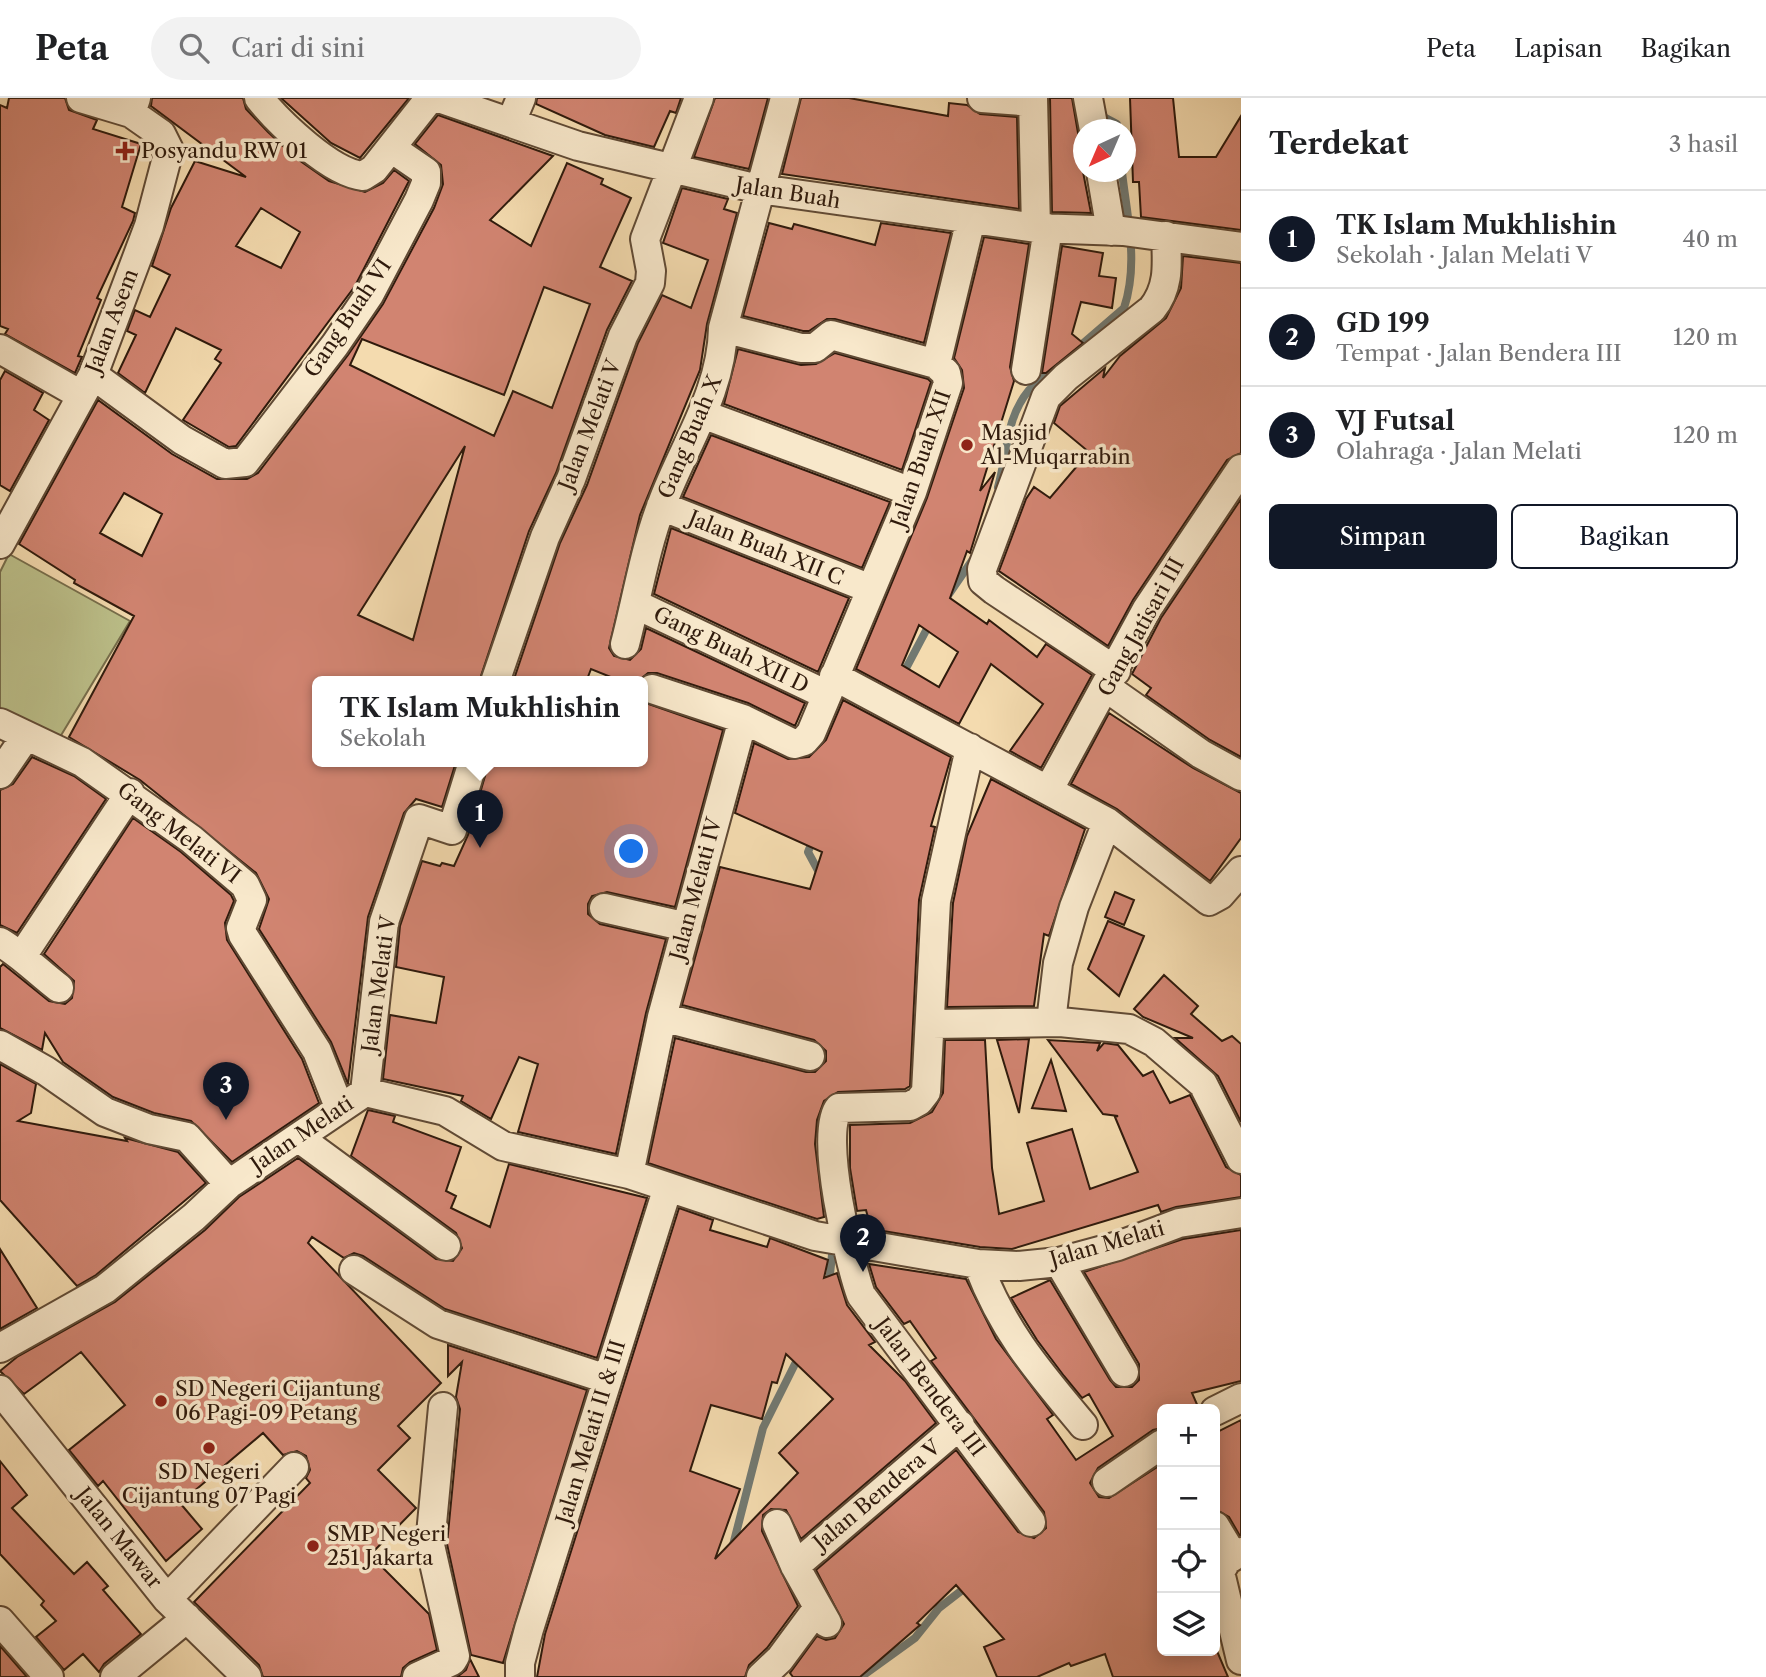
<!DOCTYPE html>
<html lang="id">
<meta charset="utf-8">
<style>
body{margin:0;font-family:"Libre Caslon Text",serif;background:#f2f2f2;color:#202124}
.controls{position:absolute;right:21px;bottom:21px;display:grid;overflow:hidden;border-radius:10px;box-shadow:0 4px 18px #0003}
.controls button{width:63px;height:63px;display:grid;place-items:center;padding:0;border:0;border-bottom:2px solid #e0e0e0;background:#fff;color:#202124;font:35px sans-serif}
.compass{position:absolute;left:1073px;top:21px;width:63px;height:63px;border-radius:50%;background:#fff;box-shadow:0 4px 18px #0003;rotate:224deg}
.you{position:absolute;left:632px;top:754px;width:24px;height:24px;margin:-18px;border:5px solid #fff;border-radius:50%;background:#1a73e8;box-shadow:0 0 0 10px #1a73e833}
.badge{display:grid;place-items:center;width:46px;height:46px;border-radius:50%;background:#111827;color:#fff;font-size:23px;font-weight:700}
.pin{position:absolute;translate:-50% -58px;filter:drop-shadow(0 2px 4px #0008)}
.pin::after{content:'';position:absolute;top:37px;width:24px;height:21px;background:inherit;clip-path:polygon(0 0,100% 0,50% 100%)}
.popup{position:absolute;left:312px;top:578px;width:336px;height:91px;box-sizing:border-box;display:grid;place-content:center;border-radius:10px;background:#fff;filter:drop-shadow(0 2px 5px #0005);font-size:23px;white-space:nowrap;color:#757577}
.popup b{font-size:26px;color:#202124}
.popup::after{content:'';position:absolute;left:50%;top:100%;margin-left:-14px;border:14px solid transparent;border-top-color:#fff}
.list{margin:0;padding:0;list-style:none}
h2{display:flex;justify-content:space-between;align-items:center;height:91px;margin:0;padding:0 28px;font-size:30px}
h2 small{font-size:23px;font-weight:400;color:#757577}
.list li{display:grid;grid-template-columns:46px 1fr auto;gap:21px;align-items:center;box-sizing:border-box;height:98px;padding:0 28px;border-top:2px solid #e0e0e0}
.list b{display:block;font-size:26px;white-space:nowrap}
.list p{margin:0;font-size:23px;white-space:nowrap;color:#757577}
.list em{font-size:23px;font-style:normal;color:#757577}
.actions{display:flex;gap:14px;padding:21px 28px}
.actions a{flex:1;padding:16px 0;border:2px solid #111827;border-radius:10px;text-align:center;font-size:24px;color:#111827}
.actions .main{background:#111827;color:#fff}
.icon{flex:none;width:38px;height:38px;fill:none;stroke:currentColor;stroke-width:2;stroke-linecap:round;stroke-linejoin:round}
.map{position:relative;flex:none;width:1241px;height:1579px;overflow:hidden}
header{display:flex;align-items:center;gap:42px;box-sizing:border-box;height:98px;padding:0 35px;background:#fff;border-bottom:2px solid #e0e0e0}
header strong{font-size:33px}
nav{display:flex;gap:38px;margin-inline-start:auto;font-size:24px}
.search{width:490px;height:63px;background:#f2f2f2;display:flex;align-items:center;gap:18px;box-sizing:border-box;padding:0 24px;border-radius:38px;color:#757577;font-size:26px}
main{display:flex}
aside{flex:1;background:#fff}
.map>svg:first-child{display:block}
.green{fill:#bcc08a;stroke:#766d4b;stroke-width:2}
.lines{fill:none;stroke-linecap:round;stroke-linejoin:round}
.stream{stroke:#727971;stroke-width:8}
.building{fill:#d18471;stroke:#2f1a0c;stroke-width:2;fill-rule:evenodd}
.street-casing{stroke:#604a35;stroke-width:32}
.street{stroke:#f8e8cb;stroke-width:28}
.poi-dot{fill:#8f2418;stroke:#f8e8cb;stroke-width:2.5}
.labels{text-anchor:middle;stroke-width:7;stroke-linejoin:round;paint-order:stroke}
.poi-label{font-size:21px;fill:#2f1a0c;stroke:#f8e8cb;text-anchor:start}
.street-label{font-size:21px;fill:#2f1a0c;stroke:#f8e8cb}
</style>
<header>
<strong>Peta</strong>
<div class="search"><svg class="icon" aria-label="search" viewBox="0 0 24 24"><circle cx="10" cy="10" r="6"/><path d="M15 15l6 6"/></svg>Cari di sini</div>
<nav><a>Peta</a><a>Lapisan</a><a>Bagikan</a></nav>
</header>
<main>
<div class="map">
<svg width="1241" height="1579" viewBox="0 0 1241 1579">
<rect width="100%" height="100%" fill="#f4dbaf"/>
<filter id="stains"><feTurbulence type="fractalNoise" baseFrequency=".00286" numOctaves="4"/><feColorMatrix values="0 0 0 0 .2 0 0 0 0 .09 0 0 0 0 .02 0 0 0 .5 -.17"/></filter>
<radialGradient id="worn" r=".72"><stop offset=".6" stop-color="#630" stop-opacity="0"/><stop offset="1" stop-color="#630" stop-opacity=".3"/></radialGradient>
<path class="green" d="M9 456 130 523 60 639 0 614V474Z"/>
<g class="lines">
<path class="stream" d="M1100 17 1117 26V32
M998 389C1008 354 1005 321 1029 292L1124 210C1139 165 1127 119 1122 74
M947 499 973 461
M874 631 930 525
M814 739 808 754 821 778
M819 1008 820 1037
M829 1186 833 1147
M732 1451 763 1330 800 1256
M861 1579 915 1540 939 1510 970 1486"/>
</g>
<path class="building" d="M9 0H65L69 12 97 22 93 31 141 46 122 109 135 115 133 123 97 200 101 202 78 258 82 259 75 275 5 236 8 231 0 228V7L7 10Z
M152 0H243L246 11 268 34 296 60 329 83 365 94 383 85 394 72 409 83 355 188 236 348 229 349 183 322 221 265 215 261 221 252 176 230 145 295 118 275 136 237 127 233 135 212 150 219 170 177 152 168 171 110 195 63 246 79 151 8ZM261 110 300 134 281 170 236 148Z
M281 0H409L360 60 331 45Z
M537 0H681L676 15 670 13 654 49 605 37 536 6Z
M715 0H768L749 71 694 59Z
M801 0H849L948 18 949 5 967 7 980 16 1017 19 1019 111 782 76Z
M1050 0H1072L1078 35 1083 44V74L1091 115 1052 114Z
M1130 0H1173L1179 59H1216L1241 18V132L1141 119 1139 84H1133Z
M438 17 553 58 490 122 531 148 567 65 603 81 601 86 631 100 600 169 632 183 607 232 556 375 529 433 479 584H317V664H456L442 709 416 701 404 715 368 819 348 986 331 944 259 831 269 801 256 775 140 682 69 639 134 518 74 485 75 482 19 446 98 302 172 356 217 381H247L258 375 348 257 383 206 434 110 443 86 441 67 415 46ZM544 189 590 206 552 310 513 293 494 338 350 267 362 241 504 297ZM465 348 413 542 358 517ZM124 395 162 416 142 458 100 435Z
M682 90 728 101 724 111 737 115 707 226 700 272 640 417 609 550 614 558 630 562 641 551 646 530 805 605 795 628 748 605 657 575H648L637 584H623L591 571 586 584H513L560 445 587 387 638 245 662 197 691 210 708 162 663 145Z
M769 125 792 131 794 126 875 147 881 125 951 135 924 245 835 221H827L809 233H803L743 218Z
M984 139 1029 146 1010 269 1014 283 980 393 995 374 970 455 967 453 950 500 987 526 989 522 1037 559 1046 546 1092 577 1041 670 1010 653 1043 606 991 566 959 626 856 571 927 400 964 290 962 272 954 260ZM919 527 958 554 939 589 902 567Z
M1062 148 1103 155 1099 178 1116 180 1112 210 1081 204 1072 236 1083 245 1046 275H1042Z
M1183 158 1241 165V355L1227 362 1133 502 1108 548 999 473 1026 401 1034 389 1050 400 1089 354 1054 325 1060 308 1105 270 1103 280 1120 258 1166 220 1181 190Z
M738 251 801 267 816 266 835 255 928 281 931 284 902 372 724 306Z
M5 273 43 295 34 312 49 322 10 393 0 387V282Z
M711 337 890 404 862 470 683 399Z
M1241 401V659L1210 642 1146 597 1151 590 1132 576 1161 520Z
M671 430 849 500 818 574 654 496Z
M843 602 951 659 931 728 935 729 919 802 910 988 905 991 838 994 824 1003 817 1022 815 1046 824 1119 817 1121 648 1065 675 940 806 974H815L826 963V953L814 942 682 907 720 769 810 791 822 754 735 715 754 645 788 661 809 659 826 642Z
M643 604 723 632 675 809 607 794 592 798 588 806V816L600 826 666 841 646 915 616 1056 518 1034 538 966 519 959 491 1021 461 1003 463 998 383 981 390 917 436 925 444 879 396 869 400 828 422 763 440 768 442 765 454 768 468 737 489 664H643Z
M1109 615 1193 670 1241 695V740L1210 783 1117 711 1071 686Z
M32 659 74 678 106 701 17 835 0 827V692L13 686Z
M991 681 1085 731 1049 838 1044 836 1034 908 947 909 953 805 967 738Z
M133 720 181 754 231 797 234 803 225 825 227 842 302 961 319 1005 232 1064 191 1023 154 1015 113 999 63 964 45 935 42 952 0 930V869L3 866 49 903 65 906 72 900 74 883 44 856Z
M1115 794 1134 802 1124 827 1105 819Z
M1108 823 1144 838 1119 898 1088 871Z
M1164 877 1198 908 1191 916 1222 943 1232 938 1241 946V1024L1218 978 1175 940H1193L1143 919 1134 911Z
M1029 941 1019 1015 997 942Z
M945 942H985L992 1070 999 1116 1044 1103 1027 1045 1072 1031 1090 1091 1138 1074 1115 1019 1118 1018 1103 1016 1048 942 1100 945 1097 953 1104 945 1118 947 1143 978 1153 973 1170 1005 1190 997 1226 1069 1241 1077V1099L1176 1109 1161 1114 1158 1107 1012 1151 980 1149 871 1131 866 1112 857 1113 850 1070V1027L910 1025 932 1014 943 995Z
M1051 962 1066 1013 1032 1010Z
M0 966 36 986 31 1015 18 1023 127 1043 125 1040 178 1054 206 1085 96 1177 77 1188 0 1102Z
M368 1012 395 1018 393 1024 461 1049 446 1093 456 1098 451 1110 490 1129 509 1066 647 1100 597 1260 445 1211 363 1158 354 1155 344 1160 312 1139 308 1145 441 1285 398 1328 410 1340 378 1372 416 1410 370 1457 429 1516 437 1552 410 1564 403 1570 401 1579H263L259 1567 194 1504 310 1385 306 1380 310 1372 306 1358 297 1353 283 1357 263 1335 180 1405 202 1431 166 1463 103 1383 98 1388 69 1352 125 1307 81 1254 24 1296 0 1273 17 1259 115 1204 205 1132 239 1099 298 1060 436 1161 453 1163 462 1150 456 1135 351 1058Z
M679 1110 713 1122 710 1132 767 1149 770 1140 828 1162 824 1180 837 1175 847 1207 875 1244 869 1247 905 1283 936 1325 801 1441 786 1412 771 1411 763 1417 762 1433 798 1508 767 1550 749 1567 745 1579H537L545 1536ZM786 1256 833 1301 779 1355 798 1375 715 1461 740 1391 690 1373 711 1307 762 1321 772 1284 777 1285Z
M1241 1132V1283L1192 1295 1199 1311H1162V1330L1153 1332 1098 1370 1090 1385 1099 1399 1109 1400 1162 1366V1553H1217L1228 1579H1113L1105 1556 1071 1568 1069 1565 1037 1579H997L984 1549 1004 1541 956 1487 917 1525 920 1527 860 1579H793L790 1575 817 1538 826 1542 835 1540 844 1526 816 1472 956 1352 1018 1434 1034 1440 1046 1430 1044 1414 931 1263 936 1260 910 1223 904 1226 876 1189 869 1166 966 1181 996 1241 1053 1317 1047 1321 1076 1362 1113 1338 1089 1296 1082 1300 1064 1278 1037 1242 1011 1200 1050 1182 1110 1282 1116 1289H1132L1139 1282V1266L1084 1174 1183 1141Z
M0 1151 37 1210 0 1231Z
M448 1247 587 1292 503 1565 471 1557 447 1446 460 1311 456 1299 462 1264 448 1278Z
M1241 1322V1437L1240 1438 1229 1419 1215 1411V1335Z
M0 1363 27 1397 12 1410 74 1476 87 1464 108 1488 103 1492 141 1536 104 1566 99 1574 83 1556 64 1572 36 1539 56 1523 41 1507 44 1503 0 1456Z
M0 1548 27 1579H0Z
M470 1561 479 1579H457L466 1572Z"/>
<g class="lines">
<defs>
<path id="street" d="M81 0 131 15
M259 0C279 25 331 75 363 78L374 71 430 0
M439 0 578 48 759 91 1036 130 1123 133 1241 149
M982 0 1033 4
M1033 0 1036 130
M1088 0 1094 32
M511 24 521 0
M1101 74 1111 133
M723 230 801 250H815L831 237 936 266
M0 251 81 297
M1026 272 1048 130
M93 277 182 342 225 366 245 364 335 247 369 197 419 102 426 85V74L391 50
M702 316 912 394
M661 408 871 491
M0 446 93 277 149 128 169 52 161 36 131 15 136 0
M635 506 827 597
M625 546C637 500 645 450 662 406 684 347 722 294 723 230L785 0
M1116 573 994 492 983 483 982 471 1046 299 1066 279 1152 211C1170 189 1167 165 1166 138
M834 578 1107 724 1209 803 1220 797 1241 773
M495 584 545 439 571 381 623 238 650 185 651 173 645 141 699 0
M1107 590 1201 656 1241 678
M652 591 743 621
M0 625 82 664 191 741 245 787 252 802 241 830 243 837 317 953 339 1009
M970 650 936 803 926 994 919 1003 910 1008 839 1010C818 1034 850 1167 861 1197L1031 1424
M0 676 26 638
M1049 691 1147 511 1241 371
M604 810 687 829
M0 844C22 857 38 874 59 890
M22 858 130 695
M662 919 810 958
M1051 924 1058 865 1074 809 1107 724
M932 926 1060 924 1129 931 1154 944 1203 986 1241 1061
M0 947 46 973 105 1014 149 1031 187 1039 229 1086
M365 994 384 824 419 721 452 732 473 664
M299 1040 446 1148
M629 1076 662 919 743 621 794 646 804 643 811 635 912 394 948 285 946 275 936 266 971 121
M1059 1164 1124 1274
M978 1166C1003 1233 1038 1273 1083 1327
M354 1172 438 1226 607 1281
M0 1250 105 1191 194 1119 229 1086 365 994 445 1013 503 1048 629 1076 815 1138 978 1166 1019 1168 1059 1164 1118 1148 1179 1125 1241 1115
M0 1292 167 1501 247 1579
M1215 1313 1241 1300
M1107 1384 1162 1346
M777 1426 795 1468 827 1525
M1215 1428 1233 1458
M1241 1454 1227 1462 1220 1474 1241 1562
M795 1468 960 1327
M167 1501 294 1369
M0 1523 49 1579
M115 1579 187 1520
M417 1579 452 1563 455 1558 430 1447 443 1309
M520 1579V1565L529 1531 668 1089
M761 1579 780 1561 817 1511"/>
</defs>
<use href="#street" class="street-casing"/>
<use href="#street" class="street"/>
</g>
<g class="poi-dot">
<path d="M121.5 42.5h7v7h7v7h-7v7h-7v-7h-7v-7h7z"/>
<circle cx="967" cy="347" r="7"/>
<circle cx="161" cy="1303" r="7"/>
<circle cx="209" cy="1350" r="7"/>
<circle cx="313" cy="1448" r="7"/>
</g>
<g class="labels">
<g class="poi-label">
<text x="141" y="60">Posyandu RW 01</text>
<text x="981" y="342">Masjid<tspan x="981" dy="24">Al-Muqarrabin</tspan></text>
<text x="175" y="1298">SD Negeri Cijantung<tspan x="175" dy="24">06 Pagi-09 Petang</tspan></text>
<text x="209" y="1381" text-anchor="middle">SD Negeri<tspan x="209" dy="24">Cijantung 07 Pagi</tspan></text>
<text x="327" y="1443">SMP Negeri<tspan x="327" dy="24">251 Jakarta</tspan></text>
</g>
<g class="street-label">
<text transform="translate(788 95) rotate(9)" y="7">Jalan Buah</text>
<text transform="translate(348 220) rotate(-56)" y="7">Gang Buah VI</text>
<text transform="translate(112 223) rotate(-69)" y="7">Jalan Asem</text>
<text transform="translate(590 327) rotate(-69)" y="7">Jalan Melati V</text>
<text transform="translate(690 339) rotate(-67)" y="7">Gang Buah X</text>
<text transform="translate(921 361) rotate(-71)" y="7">Jalan Buah XII</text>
<text transform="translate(766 450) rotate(22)" y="7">Jalan Buah XII C</text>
<text transform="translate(1141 529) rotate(-61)" y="7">Gang Jatisari III</text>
<text transform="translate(731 552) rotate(26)" y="7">Gang Buah XII D</text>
<text transform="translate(179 735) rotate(38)" y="7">Gang Melati VI</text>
<text transform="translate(696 791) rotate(-75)" y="7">Jalan Melati IV</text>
<text transform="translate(379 886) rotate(-82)" y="7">Jalan Melati V</text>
<text transform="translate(302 1036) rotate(-34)" y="7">Jalan Melati</text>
<text transform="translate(1107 1146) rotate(-16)" y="7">Jalan Melati</text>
<text transform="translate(930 1289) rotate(53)" y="7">Jalan Bendera III</text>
<text transform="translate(591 1334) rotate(-73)" y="7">Jalan Melati II &amp; III</text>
<text transform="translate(877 1397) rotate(-40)" y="7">Jalan Bendera V</text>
<text transform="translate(119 1440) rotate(51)" y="7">Jalan Mawar</text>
</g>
</g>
<rect width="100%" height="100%" filter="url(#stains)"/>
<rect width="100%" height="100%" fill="url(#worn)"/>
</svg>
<div class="controls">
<button>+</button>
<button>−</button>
<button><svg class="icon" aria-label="locate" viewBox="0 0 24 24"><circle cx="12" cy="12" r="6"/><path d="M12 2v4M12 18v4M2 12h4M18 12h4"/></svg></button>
<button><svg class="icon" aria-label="layers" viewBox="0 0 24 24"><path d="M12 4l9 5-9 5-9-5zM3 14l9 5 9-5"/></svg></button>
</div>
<svg class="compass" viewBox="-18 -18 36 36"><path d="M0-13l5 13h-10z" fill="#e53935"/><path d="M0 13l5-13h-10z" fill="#757577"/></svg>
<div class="you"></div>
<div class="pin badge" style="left:480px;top:750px">1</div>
<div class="popup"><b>TK Islam Mukhlishin</b>Sekolah</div>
<div class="pin badge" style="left:863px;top:1174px">2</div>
<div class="pin badge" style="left:226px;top:1022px">3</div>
</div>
<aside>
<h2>Terdekat<small>3 hasil</small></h2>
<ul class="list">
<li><span class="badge">1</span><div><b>TK Islam Mukhlishin</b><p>Sekolah · Jalan Melati V</p></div><em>40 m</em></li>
<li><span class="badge">2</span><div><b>GD 199</b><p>Tempat · Jalan Bendera III</p></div><em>120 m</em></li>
<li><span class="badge">3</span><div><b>VJ Futsal</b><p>Olahraga · Jalan Melati</p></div><em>120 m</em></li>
</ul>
<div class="actions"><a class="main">Simpan</a><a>Bagikan</a></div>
</aside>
</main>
